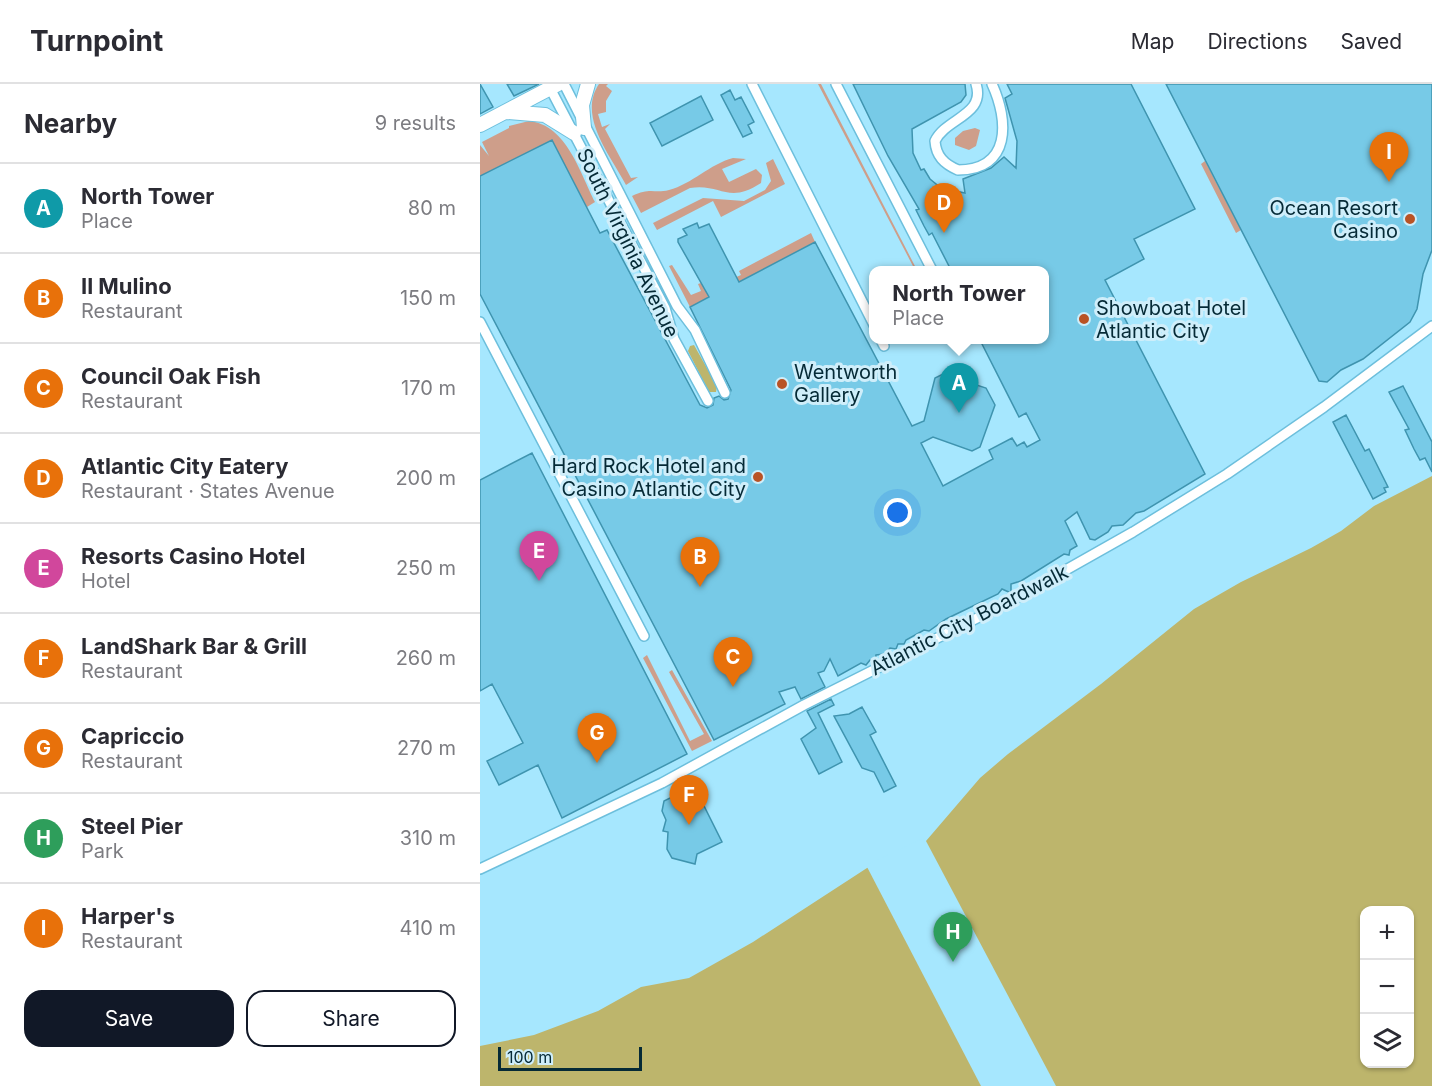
<!DOCTYPE html>
<meta charset="utf-8">
<style>
body{margin:0;font-family:Inter,sans-serif;background:#f2f2f3;color:#2b2b33}
.controls{position:absolute;right:18px;bottom:18px;display:grid;overflow:hidden;border-radius:12px;box-shadow:0 2px 4px #0004}
.controls button{width:54px;height:54px;display:grid;place-items:center;padding:0;border:0;border-bottom:2px solid #e1e1e2;background:#fff;color:#2b2b33;font:30px sans-serif}
.scale{position:absolute;left:18px;bottom:15px;width:144px;box-sizing:border-box;padding-left:6px;border:3px solid #052a36;border-top:0;font-size:16px;line-height:21px;white-space:nowrap;color:#052a36;-webkit-text-stroke:4px #cfeefa;paint-order:stroke}
.you{position:absolute;left:418px;top:429px;width:21px;height:21px;margin:-15px;border:4px solid #fff;border-radius:50%;background:#1a73e8;box-shadow:0 0 0 9px #1a73e833}
.badge{display:grid;place-items:center;width:39px;height:39px;border-radius:50%;background:#111827;color:#fff;font-size:20px;font-weight:700}
.pin{position:absolute;translate:-50% -50px;filter:drop-shadow(0 2px 3px #0008)}
.pin::after{content:'';position:absolute;top:32px;width:21px;height:18px;background:inherit;clip-path:polygon(0 0,100% 0,50% 100%)}
.popup{position:absolute;left:389px;top:182px;width:180px;height:78px;box-sizing:border-box;display:grid;place-content:center;border-radius:12px;background:#fff;filter:drop-shadow(0 2px 4px #0005);font-size:20px;white-space:nowrap;color:#7c7c81}
.popup b{font-size:22px;color:#2b2b33}
.popup::after{content:'';position:absolute;left:50%;top:100%;margin-left:-12px;border:12px solid transparent;border-top-color:#fff}
.list{margin:0;padding:0;list-style:none}
h2{display:flex;justify-content:space-between;align-items:center;height:78px;margin:0;padding:0 24px;font-size:26px}
h2 small{font-size:20px;font-weight:400;color:#7c7c81}
.list li{display:grid;grid-template-columns:39px 1fr auto;gap:18px;align-items:center;box-sizing:border-box;height:90px;padding:0 24px;border-top:2px solid #e1e1e2}
.list b{display:block;font-size:22px;white-space:nowrap}
.list p{margin:0;font-size:20px;white-space:nowrap;color:#7c7c81}
.list em{font-size:20px;font-style:normal;color:#7c7c81}
.actions{display:flex;gap:12px;padding:18px 24px}
.actions a{flex:1;padding:14px 0;border:2px solid #111827;border-radius:18px;text-align:center;font-size:21px;color:#111827}
.actions .main{background:#111827;color:#fff}
.icon{flex:none;width:33px;height:33px;fill:none;stroke:currentColor;stroke-width:2;stroke-linecap:round;stroke-linejoin:round}
.map{position:relative;flex:none;width:952px;height:1002px;overflow:hidden}
header{display:flex;align-items:center;gap:36px;box-sizing:border-box;height:84px;padding:0 30px;background:#fff;border-bottom:2px solid #e1e1e2}
header strong{font-size:28px}
nav{display:flex;gap:33px;margin-inline-start:auto;font-size:21px}
main{display:flex}
aside{flex:1;background:#fff}
.map>svg:first-child{display:block}
.green{fill:#ce9e8a}
.water{fill:#bdb56c;fill-rule:evenodd}
.pier{fill:#a6e7fe}
.building{fill:#77cae7;stroke:#3f94af;stroke-width:1.5}
.lines{fill:none;stroke-linecap:round;stroke-linejoin:round}
.street-casing{stroke:#6dbfdc;stroke-width:12}
.secondary-casing{stroke:#6dbfdc;stroke-width:16}
.street{stroke:#fff;stroke-width:9}
.secondary{stroke:#fff;stroke-width:14}
.poi-dot{fill:#b95325;stroke:#cfeefa;stroke-width:2}
.labels{text-anchor:middle;stroke-width:6;stroke-linejoin:round;paint-order:stroke}
.poi-label{font-size:20px;fill:#052a36;stroke:#cfeefa;text-anchor:end}
.street-label{font-size:20px;fill:#052a36;stroke:#cfeefa}
</style>
<header>
<strong>Turnpoint</strong>
<nav><a>Map</a><a>Directions</a><a>Saved</a></nav>
</header>
<main>
<aside>
<h2>Nearby<small>9 results</small></h2>
<ul class="list">
<li><span class="badge" style="background:#0f9aa8">A</span><div><b>North Tower</b><p>Place</p></div><em>80 m</em></li>
<li><span class="badge" style="background:#e8710a">B</span><div><b>Il Mulino</b><p>Restaurant</p></div><em>150 m</em></li>
<li><span class="badge" style="background:#e8710a">C</span><div><b>Council Oak Fish</b><p>Restaurant</p></div><em>170 m</em></li>
<li><span class="badge" style="background:#e8710a">D</span><div><b>Atlantic City Eatery</b><p>Restaurant · States Avenue</p></div><em>200 m</em></li>
<li><span class="badge" style="background:#d1479c">E</span><div><b>Resorts Casino Hotel</b><p>Hotel</p></div><em>250 m</em></li>
<li><span class="badge" style="background:#e8710a">F</span><div><b>LandShark Bar &amp; Grill</b><p>Restaurant</p></div><em>260 m</em></li>
<li><span class="badge" style="background:#e8710a">G</span><div><b>Capriccio</b><p>Restaurant</p></div><em>270 m</em></li>
<li><span class="badge" style="background:#2e9e5b">H</span><div><b>Steel Pier</b><p>Park</p></div><em>310 m</em></li>
<li><span class="badge" style="background:#e8710a">I</span><div><b>Harper's</b><p>Restaurant</p></div><em>410 m</em></li>
</ul>
<div class="actions"><a class="main">Save</a><a>Share</a></div>
</aside>
<div class="map">
<svg width="952" height="1002" viewBox="0 0 952 1002">
<rect width="100%" height="100%" fill="#a6e7fe"/>
<path class="green" d="M119 0H128L126 2 132 7 126 17V28L118 30 122 43 130 40 125 45 151 94 158 93 146 101C131 72 97 32 119 0Z
M338 0H341L437 186H435Z
M49 37C87 41 100 89 115 118L107 123 72 57 0 92V61L9 72 2 58 29 44V42Z
M495 44 500 46 496 62 489 66 475 61V54L483 47Z
M253 74 266 75 242 85 249 98 276 85 282 91 281 99C248 121 241 99 210 104L161 129 152 112C171 103 174 110 189 106 212 100 230 80 253 74Z
M293 75 305 100 241 133 233 117 177 146 173 139 223 114 264 117 285 106 291 97 286 79Z
M725 77 761 146 756 149 721 80Z
M331 149 335 158 253 201 254 194 261 191 259 187Z
M192 181 211 211 221 207 218 200 221 199 241 207 210 223 189 182Z
M167 571 210 657 224 650 189 588 192 586 232 657 212 667 163 574Z"/>
<path class="water" d="M214 261 237 302 236 308H229L208 267 210 262Z
M952 392V1002H0V962L54 951 118 927 161 903 209 894 273 858 387 784 446 757 500 694 528 670 621 600 714 525 761 498 831 464 861 447 894 422ZM884 826H930V980H884Z"/>
<path class="pier" d="M444 754 446 757 576 1002H501L386 781Z"/>
<path class="building" d="M0 0 13 23 0 30Z
M27 0H59L34 12Z
M373 0H485L486 11 481 18 432 45 433 69 441 86 444 85 450 95 461 104 485 109 483 95 511 84 524 73 536 84 537 57 525 14 532 10 527 0H651L715 125 654 155 664 175 625 196 725 390 664 427 656 429 643 441 632 442 628 448 615 456 610 455 597 428 585 437 597 462 590 466 589 471 584 470 541 497 531 500V509L522 505 518 510 466 535 449 547 444 546 426 556 424 560H418L416 565 410 564 405 570 396 571 395 576H390L386 581 381 579 358 592 350 575 344 587 338 589 345 603 321 615 315 603 299 608 305 620 234 656 0 210V92L72 56 120 149 127 146 220 321 227 324 233 321 234 314 239 312 244 316 248 315 251 306 210 223 229 213 198 158V155L207 151 203 145 217 139 219 144 229 140 259 198 335 158 432 342 444 337 455 294 463 290 506 304 515 321 500 363 492 367 453 353 441 359 463 402 513 375 509 366 532 354 537 362 544 358 547 363 560 356 546 329 539 333 501 258 506 255H564V186H471L452 149 449 151 444 142 436 126 439 125 408 72Z
M686 0H952V166L943 190 937 225 930 238 883 275 861 286 847 298 839 297Z
M250 6 255 16 261 13 274 38 268 41 272 49 263 53 241 11Z
M221 12 233 36 182 62 170 39Z
M923 302 952 358V388L945 374 940 376 934 365 925 346 929 345 909 308Z
M866 331 885 367 889 365 908 403 904 404 906 408 893 415 853 338Z
M52 369 207 670 82 734 58 681 19 701 7 677 43 659 12 600 0 607V396Z
M351 615 354 621 338 629 362 678 339 690 321 655 336 644 327 627Z
M382 623 396 648 390 651 416 702 404 708 394 688 382 684 354 632 369 630Z
M214 709 216 713 219 712 242 758 217 770 215 780 192 774 187 765 188 748 183 747 186 736 182 727 184 717 194 712 203 714Z"/>
<g class="lines">
<defs>
<path id="street" d="M84 0 197 222 215 246 245 309
M272 0 394 241
M356 0 452 186
M496 0C506 31 466 34 455 57 456 72 464 80 478 86 531 86 529 37 512 0
M70 4 185 224 194 255 228 317
M0 238 164 552
M401 256 404 262
M0 785 182 699 324 621 529 518 653 448 747 390 844 323 952 242"/>
<path id="secondary" d="M27 28 65 31 94 49
M0 41 78 0
M104 44 102 21 108 0"/>
</defs>
<use href="#street" class="street-casing"/>
<use href="#secondary" class="secondary-casing"/>
<use href="#street" class="street"/>
<use href="#secondary" class="secondary"/>
</g>
<g class="poi-dot">
<circle cx="930" cy="135" r="6"/>
<circle cx="604" cy="235" r="6"/>
<circle cx="302" cy="300" r="6"/>
<circle cx="278" cy="393" r="6"/>
</g>
<g class="labels">
<g class="poi-label">
<text x="918" y="131">Ocean Resort<tspan x="918" dy="23">Casino</tspan></text>
<text x="616" y="231" text-anchor="start">Showboat Hotel<tspan x="616" dy="23">Atlantic City</tspan></text>
<text x="314" y="295" text-anchor="start">Wentworth<tspan x="314" dy="23">Gallery</tspan></text>
<text x="266" y="389">Hard Rock Hotel and<tspan x="266" dy="23">Casino Atlantic City</tspan></text>
</g>
<g class="street-label">
<text transform="translate(148 159) rotate(64)" y="7">South Virginia Avenue</text>
<text transform="translate(489 536) rotate(-27)" y="7">Atlantic City Boardwalk</text>
</g>
</g>
</svg>
<div class="controls">
<button>+</button>
<button>−</button>
<button><svg class="icon" aria-label="layers" viewBox="0 0 24 24"><path d="M12 4l9 5-9 5-9-5zM3 14l9 5 9-5"/></svg></button>
</div>
<div class="scale">100 m</div>
<div class="you"></div>
<div class="pin badge" style="left:479px;top:329px;background:#0f9aa8">A</div>
<div class="popup"><b>North Tower</b>Place</div>
<div class="pin badge" style="left:220px;top:503px;background:#e8710a">B</div>
<div class="pin badge" style="left:253px;top:603px;background:#e8710a">C</div>
<div class="pin badge" style="left:464px;top:149px;background:#e8710a">D</div>
<div class="pin badge" style="left:59px;top:497px;background:#d1479c">E</div>
<div class="pin badge" style="left:209px;top:741px;background:#e8710a">F</div>
<div class="pin badge" style="left:117px;top:679px;background:#e8710a">G</div>
<div class="pin badge" style="left:473px;top:878px;background:#2e9e5b">H</div>
<div class="pin badge" style="left:909px;top:98px;background:#e8710a">I</div>
</div>
</main>
